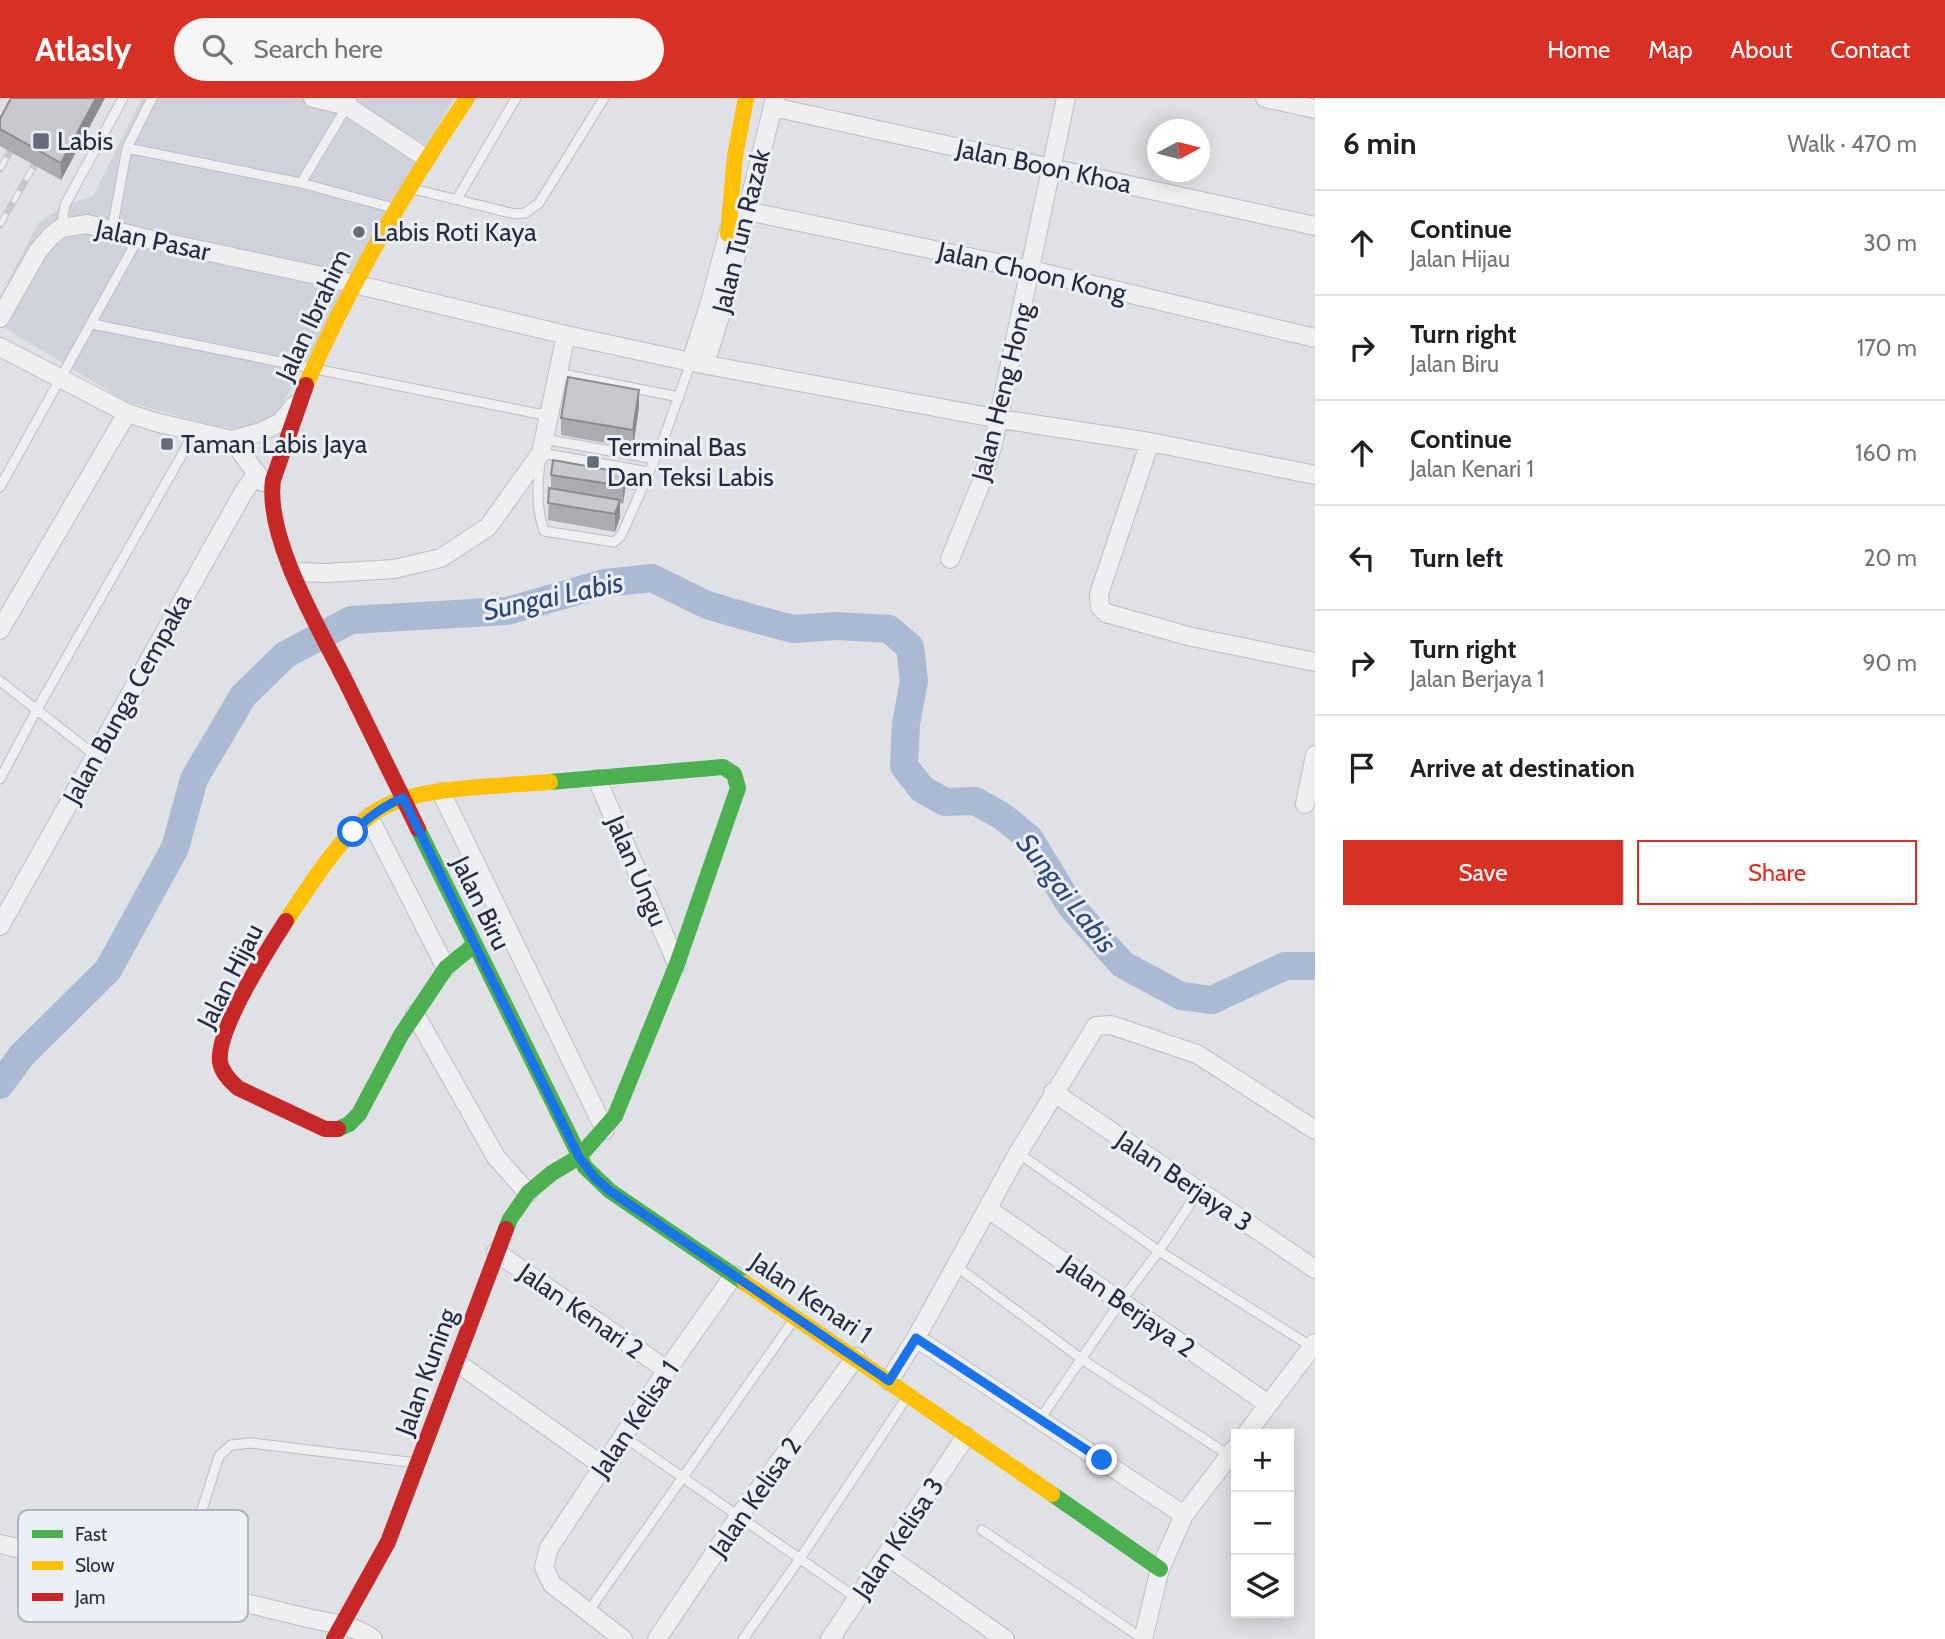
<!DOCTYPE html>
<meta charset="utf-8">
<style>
body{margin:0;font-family:Cabin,sans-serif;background:#f6f6f6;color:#202124}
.controls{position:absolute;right:21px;bottom:21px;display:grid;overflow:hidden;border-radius:0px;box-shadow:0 4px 18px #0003}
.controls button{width:63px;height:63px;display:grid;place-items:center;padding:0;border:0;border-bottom:2px solid #e0e0e0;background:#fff;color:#202124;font:35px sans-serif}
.compass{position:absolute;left:1147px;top:21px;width:63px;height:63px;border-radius:50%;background:#fff;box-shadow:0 4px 18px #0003;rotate:83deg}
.stop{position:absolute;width:21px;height:21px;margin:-16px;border:5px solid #1a73e8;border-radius:50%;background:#fff}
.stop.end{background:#1a73e8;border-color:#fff;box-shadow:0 2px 7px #0008}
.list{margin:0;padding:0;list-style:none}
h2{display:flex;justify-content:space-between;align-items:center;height:91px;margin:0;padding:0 28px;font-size:30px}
h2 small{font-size:23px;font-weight:400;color:#757577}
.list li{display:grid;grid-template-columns:46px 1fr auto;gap:21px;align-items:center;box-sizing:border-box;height:105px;padding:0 28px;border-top:2px solid #e0e0e0}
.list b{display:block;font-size:26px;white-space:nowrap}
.list p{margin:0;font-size:23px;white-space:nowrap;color:#757577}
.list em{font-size:23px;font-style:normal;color:#757577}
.actions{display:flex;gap:14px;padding:21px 28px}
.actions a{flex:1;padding:16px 0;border:2px solid #d93025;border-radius:0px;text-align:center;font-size:24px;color:#d93025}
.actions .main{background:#d93025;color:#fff}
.icon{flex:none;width:38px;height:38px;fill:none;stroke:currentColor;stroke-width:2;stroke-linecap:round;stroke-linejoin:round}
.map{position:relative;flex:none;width:1315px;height:1541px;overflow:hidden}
header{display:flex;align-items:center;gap:42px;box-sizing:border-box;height:98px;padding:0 35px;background:#d93025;color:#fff}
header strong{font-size:33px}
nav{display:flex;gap:38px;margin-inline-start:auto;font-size:24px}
.search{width:490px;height:63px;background:#f6f6f6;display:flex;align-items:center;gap:18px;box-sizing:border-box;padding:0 24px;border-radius:38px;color:#757577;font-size:26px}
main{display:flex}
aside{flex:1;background:#fff}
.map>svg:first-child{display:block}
.built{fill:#cfd2db}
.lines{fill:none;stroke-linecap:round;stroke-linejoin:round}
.river{stroke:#abbad3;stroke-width:28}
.lane-casing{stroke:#bdbec3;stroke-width:11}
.street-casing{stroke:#bdbec3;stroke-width:20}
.lane{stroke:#efeff2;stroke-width:9}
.street{stroke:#efeff2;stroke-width:18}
.fast{stroke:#4caf50;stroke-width:16}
.slow{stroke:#ffc107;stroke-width:16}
.jam{stroke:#c62828;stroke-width:16}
.rail-casing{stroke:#c8c9cd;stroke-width:7}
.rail{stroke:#eceff6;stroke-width:4.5;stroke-dasharray:13;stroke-linecap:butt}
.wall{fill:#abacb0}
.shaded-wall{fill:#8b8c90}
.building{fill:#c7c8cd;stroke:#8b8c90;stroke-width:2}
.route{stroke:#1a73e8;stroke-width:9}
.poi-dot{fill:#666b7a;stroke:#eceff6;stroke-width:2.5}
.labels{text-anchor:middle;stroke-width:6;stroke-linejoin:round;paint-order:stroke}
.poi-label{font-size:26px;fill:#252c40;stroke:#eceff6;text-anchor:start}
.street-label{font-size:26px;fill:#252c40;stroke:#eceff6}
.water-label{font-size:28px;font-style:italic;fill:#2c4577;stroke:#eceff6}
.key{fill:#eceff6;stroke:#b0b4bf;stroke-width:2}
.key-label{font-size:19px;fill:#252c40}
</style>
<header>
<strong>Atlasly</strong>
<div class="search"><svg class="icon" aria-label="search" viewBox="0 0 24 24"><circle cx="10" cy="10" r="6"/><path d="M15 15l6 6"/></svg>Search here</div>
<nav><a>Home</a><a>Map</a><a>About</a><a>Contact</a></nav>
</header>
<main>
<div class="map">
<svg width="1315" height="1541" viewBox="0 0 1315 1541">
<rect width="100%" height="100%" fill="#e0e1e5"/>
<path class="built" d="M142 0H454L277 316 249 331 215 328 127 304 0 227V200L38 125 65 107 93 98Z"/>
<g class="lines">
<path class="river" d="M0 987 22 957 108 872 175 750 194 681 243 598 285 557 351 522 507 513 605 485 652 480 707 507 755 521 793 531 837 528 889 531 910 549 914 583 906 625 904 668 922 691 945 704 975 703 1002 718 1029 740 1070 807 1122 866 1181 898 1212 902 1285 868H1315"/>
<defs>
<path id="lane" d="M127 50 301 85 393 110
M301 85 352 0
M409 90 515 116 525 115 539 105 604 0
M457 101 516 0
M61 130 65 107 123 0
M112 132 127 50 152 0
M92 226 549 318
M557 275 679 299
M544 341 655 361
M649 374 541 355C538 381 535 408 544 433L614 444 621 438 662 345 691 264
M613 383 643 388
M0 389 139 139
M0 583 96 658
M0 681 36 613 183 355 194 333
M1018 1055 1159 1153 1312 1249
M956 1168 1083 1262 1230 1358
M1040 1321 1121 1203 1159 1153 1198 1094
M623 1338 858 1501
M982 1432 1143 1541
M178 1487 219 1358 231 1347 251 1345 417 1365
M588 1514 795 1220
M743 1541 799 1462 907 1299"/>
<path id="street" d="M313 0 347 8 426 60
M1265 0 1315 11
M773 9 1315 128
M747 113 1031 172 1315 240
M0 220 38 153 50 139 61 130 87 126 139 139 317 177 566 237 691 264 1000 321 1150 344 1315 377
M0 249 127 315 155 324 232 342 261 334 281 324 295 307
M691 264 710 204 730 129
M705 266 725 202 775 0
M232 342 263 384
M1150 344 1099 496 1100 509 1106 515 1192 539 1315 564
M950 461 981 385 993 346 1066 0
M294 474 327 475 394 471 441 460 488 429 541 355 566 237
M0 532 127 315
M597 681 677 866
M441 694 605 1032
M1305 706 1315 657
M369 719 446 870
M0 828 243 395 257 375
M415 916 496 1059 528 1095
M1053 994 1315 1171
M988 1111 1268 1306
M496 1154 667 1272
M916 1240 1184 1417
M456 1264 603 1368
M889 1283 916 1240 1018 1055 1096 928 1111 927 1197 956 1315 1032
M1246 1336 1315 1245
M0 1446 312 1521C333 1525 356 1528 373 1541
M887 1458 1005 1541
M623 1541 552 1486 544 1469 549 1450 667 1272 734 1177
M657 1541 740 1417 856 1259
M830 1541 966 1338
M1143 1541 1160 1471 1184 1417 1236 1349"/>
</defs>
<use href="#lane" class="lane-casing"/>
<use href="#street" class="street-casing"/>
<use href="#lane" class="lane"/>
<use href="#street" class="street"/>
<path class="fast" d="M418 731 585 1069 610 1093 745 1185
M338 1031 349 1026 359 1016 401 937 446 870 474 847
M506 1131 510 1121 528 1095 552 1075 579 1059 615 1018 677 866 738 690 734 676 723 669 550 684
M1052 1396 1160 1471"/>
<path class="slow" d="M728 136 735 58 746 0
M306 287C350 185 405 92 467 0
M286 823C310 787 343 733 380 711 418 688 504 688 550 684
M745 1185 1052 1396"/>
<path class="jam" d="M306 287 273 382C265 440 319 530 345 582 369 631 394 681 418 731
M286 823C268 851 216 932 220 964 222 975 230 983 238 990L325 1031H338
M334 1541 388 1444 506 1131"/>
<defs>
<path id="rail" d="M0 71 19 38
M0 127 43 52"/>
</defs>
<use href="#rail" class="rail-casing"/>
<use href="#rail" class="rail"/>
</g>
<path class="wall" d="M11 0H105L61 82 0 48V21Z
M639 309 633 350 561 337V320Z
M625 375V392L623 406 620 405V419L615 434 548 422 549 390 551 391V377Z"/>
<path class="shaded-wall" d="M96 0H105L61 82V65Z
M639 292V309L633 350V332Z
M625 375V392L623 406V388Z
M620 402V419L615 434V416Z"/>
<path class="building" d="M11 0H96L61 65 0 31V21Z
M568 279 639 292 633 332 561 320Z
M553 362 625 375 623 388 551 377Z
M549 390 620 402 615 416 548 405Z"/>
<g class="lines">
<path class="route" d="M353 734C369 719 383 708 403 700L579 1059 595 1080 610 1093 889 1283 916 1240 1102 1362"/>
</g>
<g class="poi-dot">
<rect x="32" y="34" width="18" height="18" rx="3.5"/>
<circle cx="359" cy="134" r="7"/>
<rect x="160" y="339" width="14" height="14" rx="3.5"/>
<rect x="586" y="357" width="14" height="14" rx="3.5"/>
</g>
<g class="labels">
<g class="poi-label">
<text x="57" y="52">Labis</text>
<text x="373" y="143">Labis Roti Kaya</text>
<text x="181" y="355">Taman Labis Jaya</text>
<text x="607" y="358">Terminal Bas<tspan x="607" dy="30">Dan Teksi Labis</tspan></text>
</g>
<g class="street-label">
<text transform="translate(1044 68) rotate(12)" y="9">Jalan Boon Khoa</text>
<text transform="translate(741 133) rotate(-76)" y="9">Jalan Tun Razak</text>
<text transform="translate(153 142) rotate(12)" y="9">Jalan Pasar</text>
<text transform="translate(1032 174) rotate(13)" y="9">Jalan Choon Kong</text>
<text transform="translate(313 217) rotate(-65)" y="9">Jalan Ibrahim</text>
<text transform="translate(1002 294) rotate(-76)" y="9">Jalan Heng Hong</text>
<text transform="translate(127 601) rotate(-61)" y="9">Jalan Bunga Cempaka</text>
<text transform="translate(637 773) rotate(67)" y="9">Jalan Ungu</text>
<text transform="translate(481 805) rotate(64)" y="9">Jalan Biru</text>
<text transform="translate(230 878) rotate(-63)" y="9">Jalan Hijau</text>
<text transform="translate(1184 1083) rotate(34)" y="9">Jalan Berjaya 3</text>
<text transform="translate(811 1200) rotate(34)" y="9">Jalan Kenari 1</text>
<text transform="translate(1128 1208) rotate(35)" y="9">Jalan Berjaya 2</text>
<text transform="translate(581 1213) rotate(35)" y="9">Jalan Kenari 2</text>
<text transform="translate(426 1274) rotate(-70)" y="9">Jalan Kuning</text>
<text transform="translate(635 1321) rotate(-56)" y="9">Jalan Kelisa 1</text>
<text transform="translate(755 1399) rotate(-55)" y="9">Jalan Kelisa 2</text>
<text transform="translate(898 1440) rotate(-56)" y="9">Jalan Kelisa 3</text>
</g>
<g class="water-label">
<text transform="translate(553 498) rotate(-12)" y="10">Sungai Labis</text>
<text transform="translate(1067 795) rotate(52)" y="10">Sungai Labis</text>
</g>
</g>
<rect x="18" y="1412" width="230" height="112" rx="10" class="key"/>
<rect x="32" y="1432" width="31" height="8" fill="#4caf50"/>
<rect x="32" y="1463" width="31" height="9" fill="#ffc107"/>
<rect x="32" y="1495" width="31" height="8" fill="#c62828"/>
<g class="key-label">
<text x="75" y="1443">Fast</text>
<text x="75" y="1474">Slow</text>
<text x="75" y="1506">Jam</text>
</g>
</svg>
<div class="controls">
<button>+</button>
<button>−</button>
<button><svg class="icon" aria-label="layers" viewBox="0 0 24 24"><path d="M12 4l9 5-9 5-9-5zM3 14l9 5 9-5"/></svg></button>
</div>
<svg class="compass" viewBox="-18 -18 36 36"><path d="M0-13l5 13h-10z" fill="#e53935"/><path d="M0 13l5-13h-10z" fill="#757577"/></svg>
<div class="stop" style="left:353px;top:734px"></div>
<div class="stop end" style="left:1102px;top:1362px"></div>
</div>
<aside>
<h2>6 min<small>Walk · 470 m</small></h2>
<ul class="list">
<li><svg class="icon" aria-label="ahead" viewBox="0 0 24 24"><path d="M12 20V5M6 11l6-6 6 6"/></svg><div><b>Continue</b><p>Jalan Hijau</p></div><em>30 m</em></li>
<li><svg class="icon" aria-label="right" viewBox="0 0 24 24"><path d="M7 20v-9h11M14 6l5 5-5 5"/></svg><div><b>Turn right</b><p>Jalan Biru</p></div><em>170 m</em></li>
<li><svg class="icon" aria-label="ahead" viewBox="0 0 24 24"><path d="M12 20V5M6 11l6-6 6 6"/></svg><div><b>Continue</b><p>Jalan Kenari 1</p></div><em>160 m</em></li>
<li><svg class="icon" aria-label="left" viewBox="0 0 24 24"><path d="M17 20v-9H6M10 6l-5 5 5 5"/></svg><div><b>Turn left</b></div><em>20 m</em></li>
<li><svg class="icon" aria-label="right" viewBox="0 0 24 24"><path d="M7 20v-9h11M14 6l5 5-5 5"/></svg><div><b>Turn right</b><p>Jalan Berjaya 1</p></div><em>90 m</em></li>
<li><svg class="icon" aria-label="arrive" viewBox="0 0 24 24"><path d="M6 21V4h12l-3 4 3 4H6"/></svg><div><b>Arrive at destination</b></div></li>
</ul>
<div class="actions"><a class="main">Save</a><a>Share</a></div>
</aside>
</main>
